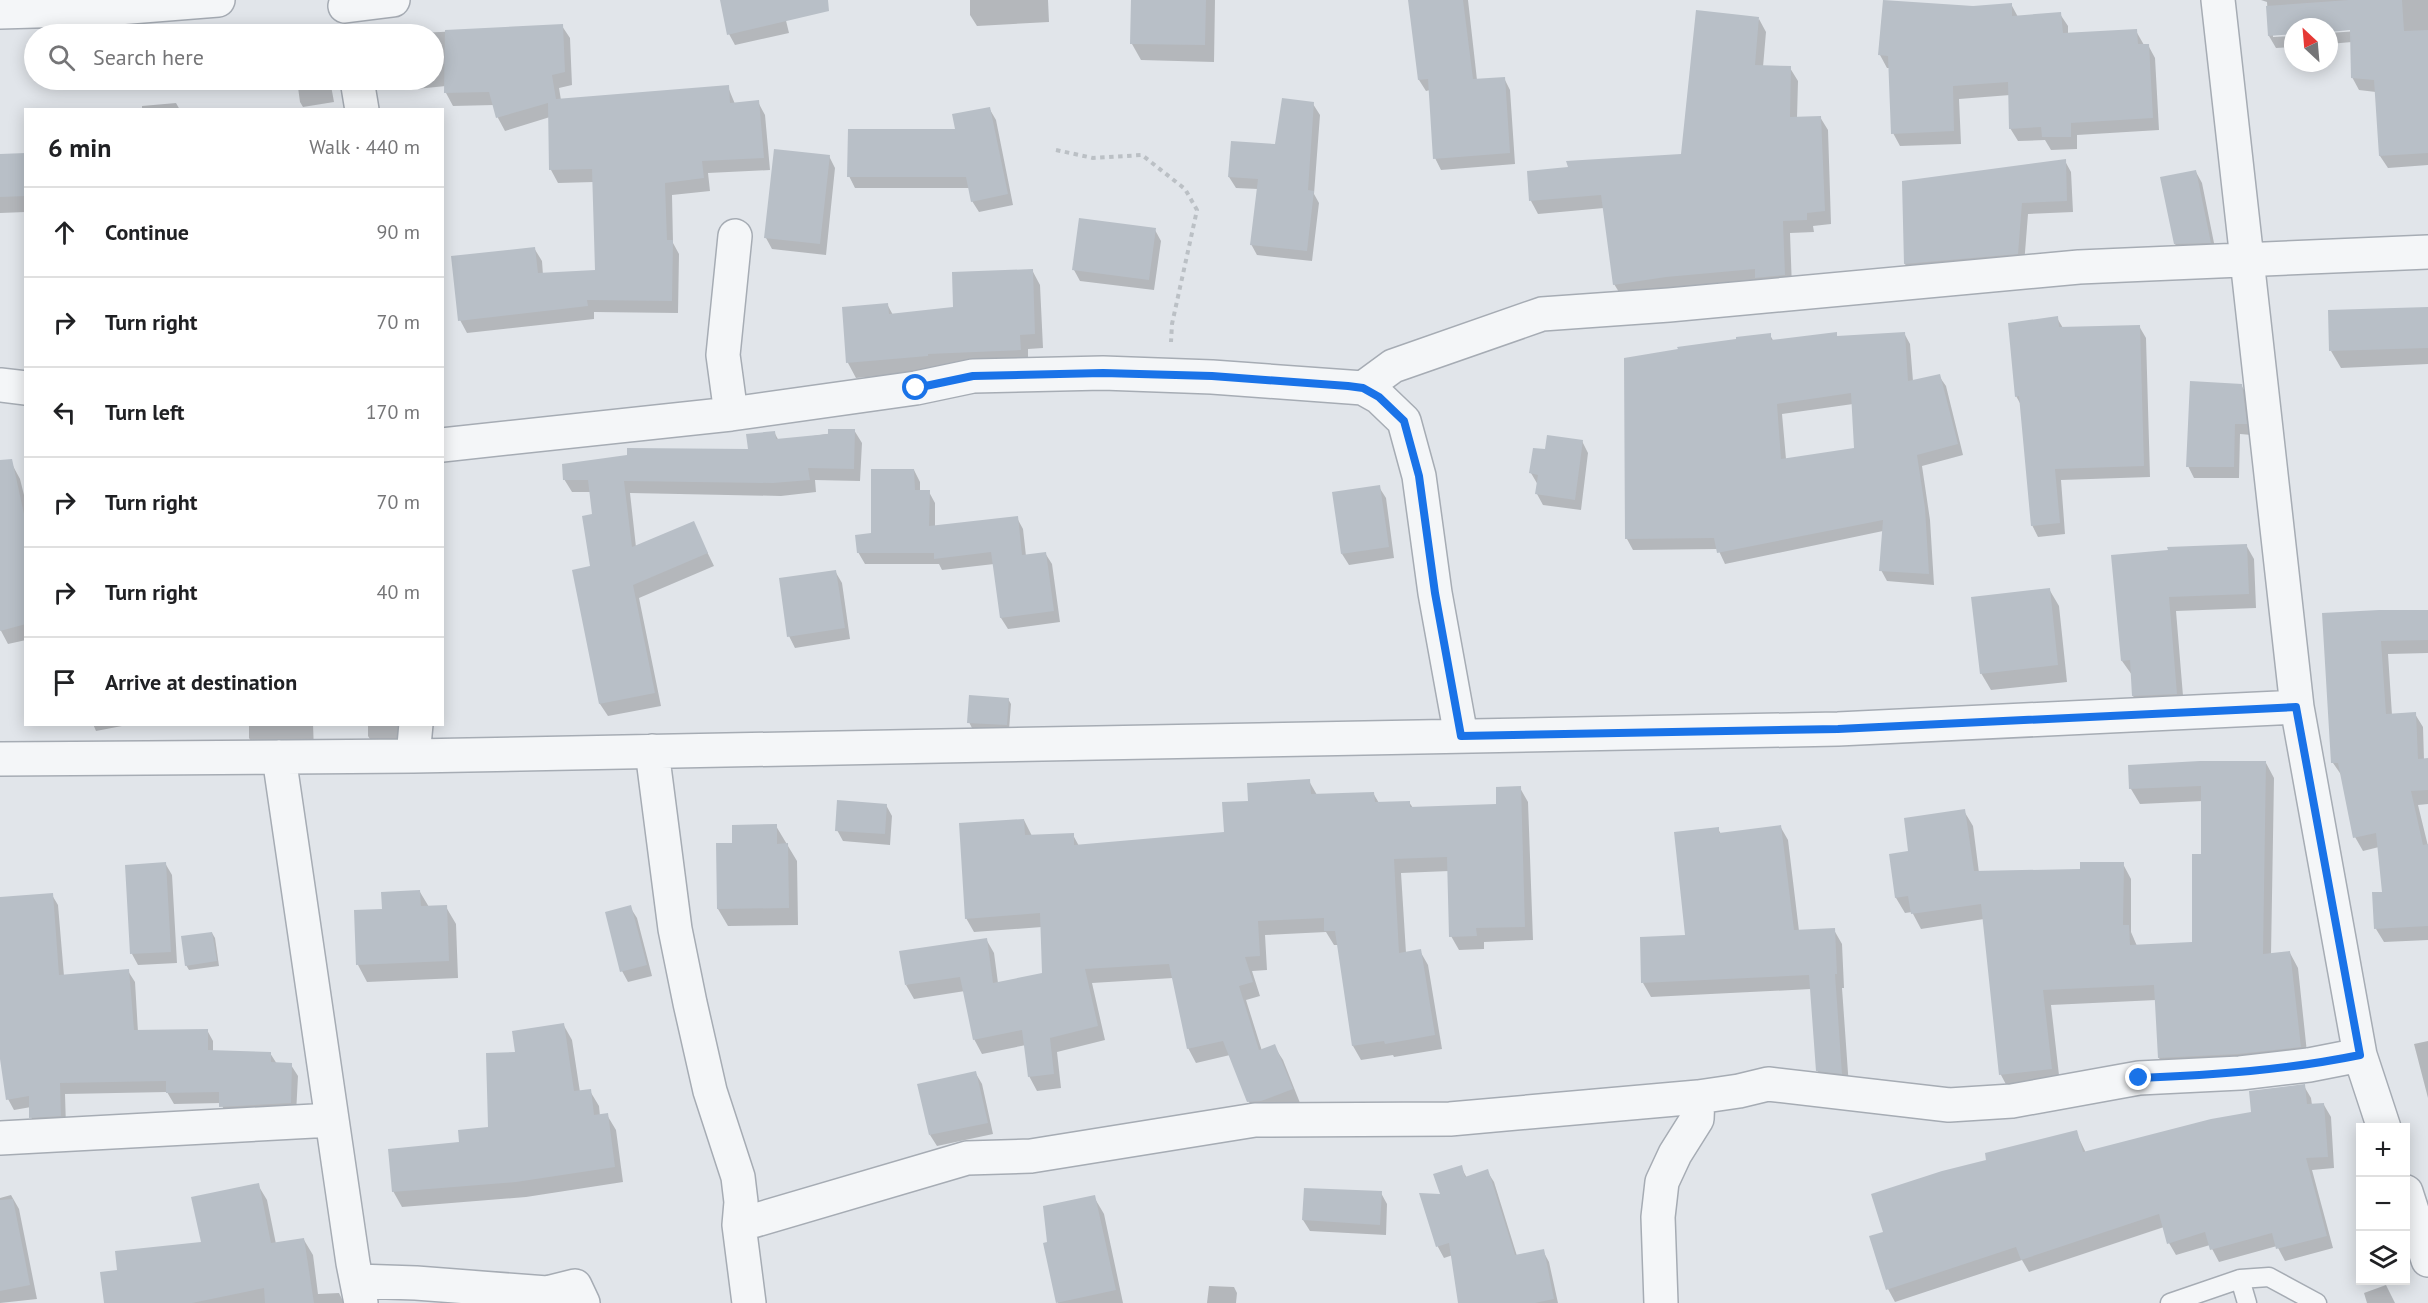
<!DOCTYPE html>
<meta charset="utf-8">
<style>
body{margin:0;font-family:"PT Sans",sans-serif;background:#f2f2f2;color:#202124}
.controls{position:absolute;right:18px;bottom:18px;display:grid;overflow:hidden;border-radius:0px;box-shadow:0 3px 15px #0003}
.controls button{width:54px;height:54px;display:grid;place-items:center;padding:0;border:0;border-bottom:2px solid #e0e0e0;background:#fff;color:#202124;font:30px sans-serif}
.compass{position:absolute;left:2284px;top:18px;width:54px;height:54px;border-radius:50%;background:#fff;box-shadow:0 3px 15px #0003;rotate:334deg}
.stop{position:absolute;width:18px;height:18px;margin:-14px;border:4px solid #1a73e8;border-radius:50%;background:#fff}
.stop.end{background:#1a73e8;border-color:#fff;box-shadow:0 2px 6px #0008}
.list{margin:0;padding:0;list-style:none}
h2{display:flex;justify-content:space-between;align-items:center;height:78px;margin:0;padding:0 24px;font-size:26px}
h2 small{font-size:20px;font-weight:400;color:#757577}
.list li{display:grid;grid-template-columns:39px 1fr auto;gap:18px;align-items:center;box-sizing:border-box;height:90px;padding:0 24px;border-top:2px solid #e0e0e0}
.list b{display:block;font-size:22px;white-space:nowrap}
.list em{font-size:20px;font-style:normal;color:#757577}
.icon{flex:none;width:33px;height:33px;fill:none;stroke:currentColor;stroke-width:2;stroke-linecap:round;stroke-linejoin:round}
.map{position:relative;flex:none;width:2428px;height:1303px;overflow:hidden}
.search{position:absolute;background:#fff;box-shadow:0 3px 15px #0003;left:24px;top:24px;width:420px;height:66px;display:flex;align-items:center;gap:15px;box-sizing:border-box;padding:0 21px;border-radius:33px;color:#757577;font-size:22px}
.panel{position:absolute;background:#fff;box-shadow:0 3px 15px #0003;left:24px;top:108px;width:420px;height:618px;border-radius:0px}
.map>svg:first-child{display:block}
.shadow{fill:#0003;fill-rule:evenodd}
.building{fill:#b8bfc7;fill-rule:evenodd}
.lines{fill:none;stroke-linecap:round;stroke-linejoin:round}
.service-casing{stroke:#a6acb4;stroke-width:21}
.minor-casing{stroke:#a6acb4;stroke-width:36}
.path{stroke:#bbc0c5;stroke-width:4;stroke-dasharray:4.5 4.5;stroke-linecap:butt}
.service{stroke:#f4f6f8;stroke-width:18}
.minor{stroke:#f4f6f8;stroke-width:33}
.route{stroke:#1a73e8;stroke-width:8}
</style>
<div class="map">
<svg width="2428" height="1303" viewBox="0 0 2428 1303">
<rect width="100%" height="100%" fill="#e1e5ea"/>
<path class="shadow" d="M723 0H781L789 33 735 45 729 34Z
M970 0H1048L1049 22 977 26 970 15Z
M1132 0H1215L1214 62 1141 60 1132 44Z
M1410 0H1468L1477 80 1504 78 1510 90 1515 164 1441 170 1435 158 1430 90 1426 91 1419 80Z
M2261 0H2428V165L2388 168 2380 156 2376 92 2359 90 2352 77V42L2329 44V33L2358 31 2357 28 2329 30V27H2293V33L2273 34V37L2293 36V47L2276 48 2269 36 2267 2Z
M2011 4 2018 17 2060 14 2068 26V34L2136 31 2144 45H2148L2155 58 2159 130 2077 135V149L2051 150 2045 140 2018 141 2010 128V95L1959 99 1961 144 1900 146 1893 133 1890 68H1887L1880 55 1973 7Z
M1759 19 1766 32 1763 67 1790 68 1798 81 1797 118 1820 117 1828 130 1831 224 1813 226 1814 232 1790 233 1792 288 1622 297 1614 284 1604 208 1538 214 1531 201 1528 172 1682 156Z
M562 26 570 38 572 85 559 88 561 100 728 87 735 104 758 102 765 115 770 170 708 173 710 191 672 195 673 243 679 254 678 313 594 312V319L467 333 460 320 534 248 542 261 543 275 596 271 594 182 558 183 551 170 550 117 505 131 498 118 494 105 453 106 446 93V86L406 90 400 80H434V34H400Z
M297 80H330L334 102 303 107 300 102Z
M176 103 180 110H142V106Z
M1313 104 1320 115 1314 194 1319 203 1312 261 1257 255 1251 244 1258 189 1236 188 1229 177 1276 146Z
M262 108 263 110H220Z
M989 108 996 120 1013 205 979 212 972 201 969 188H855L849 176 957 131Z
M26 155V212L0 213V156Z
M829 156 835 168 826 255 772 249 766 238Z
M2065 161 2071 172 2073 212 2028 214 2024 265 1911 275 1905 264 1903 182Z
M2196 172 2202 183 2216 253 2182 255 2175 244Z
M1155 230 1161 241 1154 290 1080 281 1074 270Z
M1032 270 1040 285 1043 348 1028 349V364L856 378 848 363 843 309 887 304 893 315 955 309Z
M2428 308V364L2341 368 2331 351Z
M2057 318 2063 328 2139 326 2146 338 2150 477 2061 480 2065 534 2038 537 2032 525 2021 405 2016 396Z
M1836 333 1838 338 1904 333 1910 344 1913 381 1939 376 1946 386 1963 455 1922 466 1930 520 1934 585 1887 581 1881 570 1883 531 1725 564 1718 549 1633 550 1627 539 1625 359 1770 335 1774 342ZM1853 404 1856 450 1786 459 1782 414Z
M2241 385 2248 396 2252 435 2240 434 2239 478H2194L2188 466Z
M854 430 862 443 860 481 815 480 816 492 781 496 630 493 636 547 693 523 714 566 639 598 661 706 608 716 600 704 592 568 593 515 591 492H572L564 479 749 451 774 432 779 441Z
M1582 441 1588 453 1581 510 1543 505 1537 494 1538 485 1531 473 1546 451Z
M13 466 20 479 26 503V640L8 644 0 629V468Z
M914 470 920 482V491L929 492 935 503V527L1017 518 1023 529 1026 556 1045 553 1052 564 1060 622 1008 629 1001 618 994 564 942 570 939 564H865L858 552 872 535Z
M1379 487 1386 498 1394 558 1349 565 1342 554Z
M2246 545 2254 559 2256 608 2176 611 2184 708 2142 710 2133 696 2132 675 2122 661 2113 557Z
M835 571 842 583 850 639 795 648 789 636Z
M2049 589 2059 606 2067 682 1991 690 1981 673Z
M2428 611V653L2388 654 2392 715 2415 714 2423 727 2424 760H2428V804L2418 805 2428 846V940L2384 942 2376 929 2384 893 2379 847 2363 851 2355 837 2342 776 2333 763 2323 615Z
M1008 699 1011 704 1009 730 972 728 969 722Z
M93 724H122V726L96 731Z
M249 724H313L314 751 258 753 249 738Z
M368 724H403L402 747H375L368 736Z
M2266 763 2274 778 2271 955 2290 953 2298 968 2308 1062 2168 1073 2159 1058 2156 1000 2051 1005 2060 1084 2009 1090 2001 1075 1984 919 1921 929 1912 912 1905 913 1896 898 1890 855 1910 852 1964 811 1973 826 1979 873 2082 871 2123 864 2131 879V932L2137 946 2193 943 2203 855V801L2140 804 2131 789 2130 767Z
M1309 781 1317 795 1373 793 1379 803 1409 802 1413 808 1498 805 1520 788 1528 802 1533 940 1484 942V949L1459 950 1451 936 1449 871 1401 873 1406 953 1420 951 1428 965 1442 1049 1394 1057 1393 1055 1361 1060 1353 1046 1338 945H1334L1326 932 1265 935 1267 970 1252 971 1260 996 1246 1000 1262 1051 1274 1046 1283 1060 1300 1103 1270 1115 1257 1116 1249 1102 1230 1055 1196 1063 1188 1048 1173 978 1092 983 1105 1040 1057 1052 1061 1088 1037 1091 1029 1076 1026 1045 982 1054 974 1039 965 991 914 999 906 985 986 939 994 953 998 983 1043 974 1042 927 974 932 966 918 1024 820 1032 836 1073 835 1079 846 1225 833 1249 802Z
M886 805 892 816 890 845 843 841 837 830Z
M776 826 797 861 798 925 728 926 718 909 717 844H733Z
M1780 826 1788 840 1799 931 1834 930 1842 944 1844 988H1842L1849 1087 1825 1084 1817 1070 1811 989 1651 997 1643 983 1687 936 1718 829 1721 834Z
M165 863 172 875 177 963 138 965 132 954Z
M420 892 429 907H446L456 924 458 978 367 982 358 965 384 910Z
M52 895 58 905 64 976 128 971 135 982 138 1032 207 1030 213 1041V1052L270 1053 277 1064 291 1065 298 1076 296 1114 227 1117 221 1103 174 1104 167 1092 65 1094 66 1127 37 1128 31 1117V1107L14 1110 8 1099 0 1050V899Z
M630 907 637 918 652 976 628 982 622 971Z
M212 933 215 938 219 966 189 970 186 965Z
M563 1024 572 1040 580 1092 590 1091 599 1106 600 1116 607 1115 616 1130 623 1182 526 1197 402 1207 393 1191 460 1144 489 1128Z
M2428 1041V1098L2414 1044Z
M975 1072 982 1084 993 1134 937 1146 930 1135Z
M2304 1086 2311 1098 2312 1105H2324L2331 1117 2334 1168 2312 1170 2333 1248 2285 1261 2277 1246 2219 1262 2210 1245 2176 1255 2169 1243 2164 1227 2029 1272 2022 1260 1895 1302 1888 1289 1885 1233 1988 1161 2076 1132 2086 1153 2253 1114Z
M1461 1167 1467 1178 1487 1171 1494 1182 1517 1256 1543 1251 1549 1262 1558 1303H1460L1453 1255 1444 1258 1438 1247 1421 1195 1443 1196Z
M258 1185 267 1200 276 1244 304 1240 313 1255 318 1294 339 1293 344 1303H105L118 1272 202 1243Z
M1381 1193 1387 1204 1386 1235 1310 1231 1303 1220Z
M11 1195 19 1209 37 1299 0 1303V1198Z
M1094 1197 1104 1214 1123 1303H1058L1049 1243Z
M2386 1285 2395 1303H2367L2364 1293Z
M1209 1286 1234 1287 1237 1293 1236 1303H1207Z"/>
<path class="building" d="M720 0H828L829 11 727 35Z
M1131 0H1206L1205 45 1130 44Z
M1408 0H1463L1473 79 1505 77 1510 153 1433 159 1428 79 1418 80Z
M1883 0 1973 6 2012 3V16L2061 12 2063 33 2137 29 2138 44H2149L2153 118 2071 123V137H2042L2041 127 2009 129 2008 82 1953 86 1954 131 1891 134 1888 56 1878 55Z
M2349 0H2402L2404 31 2428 30V153L2379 156 2374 80 2351 78 2350 30 2329 32V27H2293V34L2268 36 2266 6Z
M1696 10 1759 17 1755 65 1791 66 1790 117 1821 116 1825 211 1807 213V220L1783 221 1785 275 1755 278V269L1666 277 1613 285 1601 195 1529 201 1527 171 1568 167 1566 161 1681 154Z
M563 24 565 72 552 75 556 99 729 85 730 103 759 100 764 158 702 161 704 178 665 183 667 240H673L672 301 587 300 588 306 458 321 451 256 535 247 538 273 595 270 592 169 549 170 548 103 496 118 489 92 444 93 445 30Z
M1282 98 1314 102 1308 190 1314 191 1307 251 1250 245 1258 179 1228 177 1231 141 1275 144Z
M990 107 1008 194 971 202 966 177H847L848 129H955L952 114Z
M774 149 830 155 820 244 764 238Z
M26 153V196L0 197V154Z
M2066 159 2067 201 2022 203 2018 254 1904 264 1902 181Z
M2196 170 2211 243 2174 244 2160 177Z
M1079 218 1156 228 1149 280 1072 270Z
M1033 269 1035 334 1020 335 1021 350 928 354V356L846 363 842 307 888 303 889 314 953 307 952 272Z
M2428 307V348L2329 351 2328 310Z
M2058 316 2059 327 2140 325 2144 466 2055 469 2060 523 2031 526 2019 396 2015 397 2008 323Z
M1837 332V336L1905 332 1908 381 1940 374 1958 444 1917 455 1925 508 1929 574 1879 571 1883 520 1717 553 1714 538 1625 539 1624 358 1678 349 1677 347 1736 339V337L1771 333V340ZM1851 393 1854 448 1781 459 1777 404Z
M2190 381 2242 384 2247 424H2235L2234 467H2186Z
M828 429H855L854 469 808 468 810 480 773 483 624 481 632 547 694 521 708 553 633 585 655 693 599 704 572 570 590 566 582 516 592 514 588 480H563L562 464 627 455V448L748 449 746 434 775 431 776 439 828 434Z
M1547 435 1583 440 1575 500 1535 494 1538 475 1529 473 1533 448 1545 449Z
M12 459 26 523V624L0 631V460Z
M871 469H914L915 490H930L929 526 1018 516 1022 555 1046 552 1054 611 1000 618 991 552 934 559V553H857L855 535 871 533Z
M1380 485 1389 547 1341 554 1332 492Z
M2247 544 2249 594 2169 597 2177 694 2132 696 2130 660 2121 661 2111 555 2168 550 2167 547Z
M836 570 845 628 787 637 779 578Z
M2050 588 2058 665 1980 674 1971 597Z
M2379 610H2428V640L2381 641 2386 714 2416 712 2418 759 2428 758V790L2411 791 2423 845 2428 844V926L2374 929 2372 892H2382L2376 833 2353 838 2338 763H2331L2322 613Z
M969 695 1009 698 1007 725 967 723Z
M2200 761H2266L2263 954 2290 951 2301 1047 2238 1054 2158 1058 2154 985 2043 990 2052 1069 1999 1075 1981 904 1911 914 1908 896 1895 898 1889 854 1908 851 1904 818 1965 809 1974 871 2080 869V862H2124L2123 925H2129L2130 945 2192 942V854H2201V786L2129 789 2128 765Z
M1310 779 1311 794 1374 792 1375 802 1410 801V807L1496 804V787L1521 786 1525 927 1476 928 1477 936 1449 937 1447 857 1394 859 1399 953 1421 949 1435 1035 1385 1044 1384 1041 1352 1046 1335 931H1324V918L1258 921 1260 956 1245 957 1253 982 1239 986 1259 1050 1275 1044 1293 1089 1261 1101 1247 1102 1223 1041 1187 1049 1169 964 1085 969 1098 1026 1050 1038 1054 1074 1028 1077 1022 1030 973 1040 960 977 905 985 899 951 987 938 993 983 1042 973 1040 913 965 919 959 823 1024 819 1025 835 1074 833V845L1224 832 1222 802 1248 801 1247 783Z
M837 800 887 804 885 834 835 831Z
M777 824V844L788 843 789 908 717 909 716 843H732V825Z
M1781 825 1794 930 1835 928 1837 974H1835L1842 1074 1816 1071 1809 975 1641 983 1640 937 1685 935 1674 832 1719 827V833Z
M166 862 171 952 130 954 125 865Z
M420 890 421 906 447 905 449 961 356 965 354 910 382 909 381 892Z
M53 893 59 975 129 969 134 1030 208 1029V1050L271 1052V1062L292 1063 291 1103 219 1107V1092L166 1093V1081L60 1083 61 1116 29 1118V1096L6 1100 0 1059V897Z
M631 905 647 965 620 972 605 912Z
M212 932 217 961 185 966 181 936Z
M564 1023 574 1091 591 1089 594 1115 608 1113 615 1167 516 1182 392 1192 388 1149 459 1142 458 1130 488 1127 486 1053 515 1052 512 1031Z
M976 1071 988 1123 929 1135 917 1084Z
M2305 1084 2307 1104 2324 1103 2328 1157 2306 1158 2327 1236 2276 1249 2272 1233 2210 1250 2205 1232 2167 1244 2159 1214 2021 1260 2016 1247 1886 1290 1869 1236 1883 1232 1871 1194 1942 1171 1986 1160 1985 1153 2077 1130 2083 1152 2211 1119 2251 1112 2249 1091Z
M1462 1165 1465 1177 1488 1169 1515 1255 1544 1249 1554 1299 1535 1303H1458L1449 1243 1436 1247 1419 1193 1440 1194 1433 1174Z
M259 1183 271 1243 304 1238 314 1303H265L264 1288 192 1303H104L100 1272 117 1270 115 1251 201 1242 191 1197Z
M1304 1188 1382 1191 1380 1225 1302 1220Z
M1095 1195 1116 1290 1056 1303 1043 1243 1047 1242 1043 1206Z
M13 1199 30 1285 0 1291V1200Z"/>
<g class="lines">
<defs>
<path id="service" d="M2240 1279 2247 1303
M2170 1303 2240 1279 2269 1277 2317 1303"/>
<path id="minor" d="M2218 0 2297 707 2360 1055 2384 1128
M345 6 393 0
M0 12 105 9 218 0
M357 80 362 110
M0 385 26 388
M1363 388 1393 366 1542 314 1669 305 2079 267 2428 252
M731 414 723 355 735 236
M442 445 731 414 916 388 973 376 1103 373 1212 377 1363 388 1379 397 1404 421 1419 476 1435 593 1461 736
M652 751 675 929 690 1003 710 1091 738 1177 741 1202 739 1225 749 1303
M413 756 416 724
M279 757 353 1263 361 1303
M0 759 413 756 1838 729 2297 707
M0 1138 332 1120
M2406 1192 2428 1260
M739 1225 967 1158 1031 1156 1255 1120 1450 1119 1698 1097
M357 1281 416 1283 547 1293 575 1286 583 1303
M1661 1303 1658 1217 1662 1182 1675 1154 1697 1119 1698 1097 1739 1091 1768 1084 1949 1105 2012 1101 2139 1078 2240 1073 2309 1065 2360 1055"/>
</defs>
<use href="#service" class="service-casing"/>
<use href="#minor" class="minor-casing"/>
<path class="path" d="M1056 150 1093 158 1142 155 1185 189 1197 210 1172 324 1171 342"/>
<use href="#service" class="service"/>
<use href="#minor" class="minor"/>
</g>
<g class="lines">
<path class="route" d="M916 388 973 376 1103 373 1212 376 1348 386 1363 388 1379 397 1404 421 1419 476 1435 593 1461 736 1838 729 2296 707 2360 1055C2287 1070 2214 1075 2139 1078"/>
</g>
</svg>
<div class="controls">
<button>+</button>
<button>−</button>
<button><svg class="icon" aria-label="layers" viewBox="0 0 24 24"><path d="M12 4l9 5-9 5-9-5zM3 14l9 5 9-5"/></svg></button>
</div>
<svg class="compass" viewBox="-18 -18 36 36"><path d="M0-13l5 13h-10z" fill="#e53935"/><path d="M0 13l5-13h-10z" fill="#757577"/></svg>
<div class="stop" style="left:916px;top:388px"></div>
<div class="stop end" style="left:2139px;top:1078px"></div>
<div class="search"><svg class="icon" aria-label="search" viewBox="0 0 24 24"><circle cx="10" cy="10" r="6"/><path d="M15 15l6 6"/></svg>Search here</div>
<section class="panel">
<h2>6 min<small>Walk · 440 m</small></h2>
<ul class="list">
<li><svg class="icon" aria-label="ahead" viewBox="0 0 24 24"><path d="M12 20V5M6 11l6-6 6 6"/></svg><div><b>Continue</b></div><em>90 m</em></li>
<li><svg class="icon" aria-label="right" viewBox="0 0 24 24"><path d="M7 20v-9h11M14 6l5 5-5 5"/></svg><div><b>Turn right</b></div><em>70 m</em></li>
<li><svg class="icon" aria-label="left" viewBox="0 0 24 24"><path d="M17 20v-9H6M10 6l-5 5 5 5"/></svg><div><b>Turn left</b></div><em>170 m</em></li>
<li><svg class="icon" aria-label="right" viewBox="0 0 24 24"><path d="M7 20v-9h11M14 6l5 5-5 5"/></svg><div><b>Turn right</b></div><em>70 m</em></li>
<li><svg class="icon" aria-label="right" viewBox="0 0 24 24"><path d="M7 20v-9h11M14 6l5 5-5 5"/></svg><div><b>Turn right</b></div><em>40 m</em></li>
<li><svg class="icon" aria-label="arrive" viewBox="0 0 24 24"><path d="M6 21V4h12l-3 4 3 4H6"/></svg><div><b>Arrive at destination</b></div></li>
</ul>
</section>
</div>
